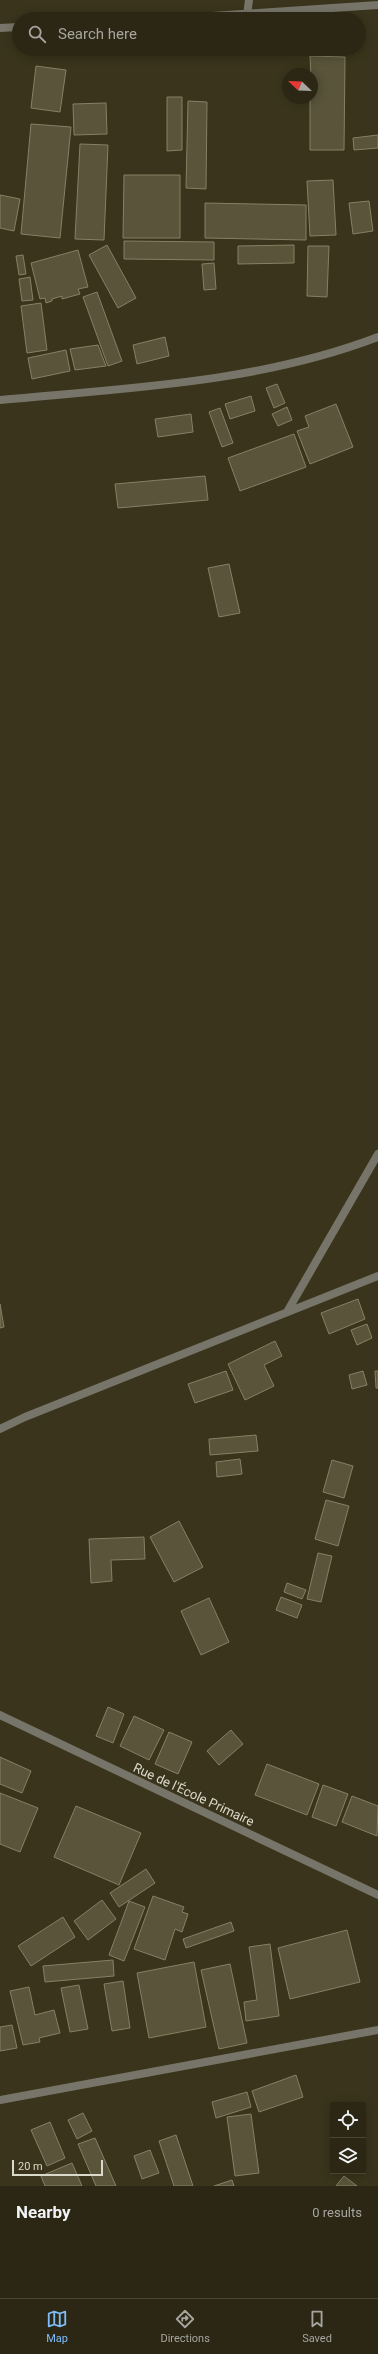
<!DOCTYPE html>
<meta charset="utf-8">
<style>
body{margin:0;font-family:Roboto,sans-serif;background:#332f1d;color:#f1f3f6}
.controls{position:absolute;right:12px;bottom:12px;display:grid;overflow:hidden;border-radius:0px;box-shadow:0 2px 10px #0003}
.controls button{width:36px;height:36px;display:grid;place-items:center;padding:0;border:0;border-bottom:1px solid #474434;background:#2b2714;color:#f1f3f6;font:20px sans-serif}
.compass{position:absolute;left:282px;top:68px;width:36px;height:36px;border-radius:50%;background:#2b2714;box-shadow:0 2px 10px #0003;rotate:293deg}
.scale{position:absolute;left:12px;bottom:10px;width:91px;box-sizing:border-box;padding-left:4px;border:2px solid #dbd9ca;border-top:0;font-size:11px;line-height:14px;white-space:nowrap;color:#dbd9ca;-webkit-text-stroke:3px #39341b;paint-order:stroke}
.list{margin:0;padding:0;list-style:none}
h2{display:flex;justify-content:space-between;align-items:center;height:52px;margin:0;padding:0 16px;font-size:17px}
h2 small{font-size:13px;font-weight:400;color:#a6a5a0}
.icon{flex:none;width:22px;height:22px;fill:none;stroke:currentColor;stroke-width:2;stroke-linecap:round;stroke-linejoin:round}
.map{position:relative;flex:none;width:378px;height:2186px;overflow:hidden}
.search{position:absolute;background:#2b2714;box-shadow:0 2px 10px #0003;left:12px;right:12px;top:12px;height:44px;display:flex;align-items:center;gap:10px;box-sizing:border-box;padding:0 14px;border-radius:22px;color:#a6a5a0;font-size:15px}
.sheet{height:112px;background:#2b2714}
nav{display:flex;justify-content:space-around;align-items:center;box-sizing:border-box;height:56px;border-top:1px solid #474434;background:#2b2714;font-size:11px;color:#a6a5a0}
nav a{display:grid;justify-items:center;gap:2px}
nav .on{color:#7fbdfa}
.map>svg:first-child{display:block}
.building{fill:#59543a;stroke:#868165}
.lines{fill:none;stroke-linecap:round;stroke-linejoin:round}
.street{stroke:#777569;stroke-width:8}
.labels{text-anchor:middle;stroke-width:3.5;stroke-linejoin:round;paint-order:stroke}
.street-label{font-size:13px;fill:#dbd9ca;stroke:#39341b}
</style>
<div class="map">
<svg width="378" height="2186" viewBox="0 0 378 2186">
<rect width="100%" height="100%" fill="#39341b"/>
<path class="building" d="M310 56 345 57 344 150H310V98H312Z
M36 66 66 70 60 112 31 108Z
M167 97H182V150L167 151Z
M188 101 207 102 206 189 186 188Z
M106 103 107 134 74 135 73 104Z
M31 124 71 127 60 238 21 234Z
M378 135V148L354 150 353 138Z
M80 144 108 145 104 240 75 239Z
M124 175H180V238H123Z
M333 180 336 235 310 236 307 181Z
M0 195 20 199 14 231 0 228Z
M369 201 373 231 353 234 349 203Z
M205 203 306 205V240L205 238Z
M124 241 214 242V260L124 259Z
M107 245 136 298 118 308 89 255Z
M294 245V263L238 264V246Z
M308 246H329L327 297 307 296Z
M78 250 88 287 78 289 80 294 62 299V296L52 299V301L46 303 45 298 40 299 31 263Z
M23 255 26 274 19 275 16 256Z
M214 263 216 289 204 290 202 264Z
M30 277 33 300 22 301 19 279Z
M97 292 122 361 108 366 83 297Z
M41 303 47 350 27 353 21 306Z
M165 337 169 356 137 364 133 345Z
M98 345 106 366 75 370 70 349Z
M66 350 70 371 32 379 28 358Z
M277 384 285 403 274 408 266 388Z
M251 396 255 411 230 419 225 404Z
M336 404 353 447 310 464 297 431 309 427 305 416Z
M287 407 292 420 278 426 272 414Z
M220 408 233 443 222 447 209 412Z
M191 414 193 432 158 437 155 419Z
M294 434 306 467 240 491 228 458Z
M205 476 208 500 118 508 115 484Z
M229 564 240 613 219 617 208 568Z
M358 1299 365 1319 329 1334 321 1313Z
M0 1304 4 1327 0 1328Z
M367 1324 372 1338 357 1345 351 1330Z
M275 1341 282 1356 264 1365 274 1386 245 1400 228 1364Z
M226 1371 233 1390 195 1403 188 1384Z
M363 1371 367 1385 352 1389 349 1375Z
M375 1371H378V1388H376Z
M256 1435 258 1451 210 1455 209 1439Z
M240 1459 242 1474 217 1477 216 1462Z
M332 1460 353 1466 344 1498 323 1492Z
M326 1500 349 1506 338 1546 315 1539Z
M179 1521 203 1567 174 1582 150 1537Z
M144 1537 145 1559 111 1560 112 1581 91 1583 89 1539Z
M318 1553 332 1556 321 1602 307 1599Z
M287 1583 306 1590 302 1599 284 1592Z
M281 1597 302 1605 297 1618 276 1610Z
M209 1598 229 1642 201 1655 181 1611Z
M108 1707 124 1714 113 1743 96 1736Z
M134 1716 164 1730 149 1760 120 1746Z
M231 1730 243 1744 219 1765 207 1751Z
M169 1732 192 1742 178 1774 155 1764Z
M0 1757 31 1771 22 1793 0 1784Z
M267 1764 319 1784 307 1815 255 1795Z
M323 1785 348 1794 336 1826 312 1817Z
M0 1793 38 1808 20 1852 0 1844Z
M352 1796 378 1806 377 1836 342 1822Z
M76 1806 141 1833 119 1885 54 1857Z
M146 1869 155 1883 119 1907 110 1893Z
M153 1896 184 1907 182 1912 188 1914 182 1932 175 1929 165 1960 134 1949Z
M102 1900 116 1919 88 1940 74 1921Z
M129 1901 145 1907 124 1961 109 1955Z
M63 1917 75 1937 31 1966 18 1946Z
M231 1922 234 1931 186 1948 183 1939Z
M347 1930 360 1982 290 1999 278 1948Z
M270 1944 279 2016 246 2021 244 2002 257 2000 249 1947Z
M113 1960 114 1976 45 1982 43 1966Z
M194 1962 206 2027 149 2038 137 1973Z
M230 1964 247 2043 219 2049 201 1970Z
M123 1981 130 2028 112 2031 104 1984Z
M79 1985 88 2029 70 2032 61 1988Z
M29 1987 35 2015 54 2010 60 2033 39 2038 40 2042 23 2045 10 1991Z
M12 2025 17 2048 0 2051V2027Z
M296 2075 303 2097 259 2112 252 2091Z
M247 2092 251 2107 216 2118 212 2102Z
M83 2113 92 2131 77 2139 68 2120Z
M251 2114 259 2173 235 2176 227 2117Z
M50 2122 65 2158 47 2166 31 2130Z
M176 2135 193 2186H174L159 2141Z
M95 2138 116 2186H96L78 2144Z
M150 2150 159 2173 142 2179 134 2156Z
M72 2163 82 2186H45L41 2176Z
M344 2176 357 2186H336Z
M232 2180 234 2186H214Z"/>
<g class="lines">
<path class="street" d="M247 15 249 0
M168 19 378 5
M0 28 19 27
M0 400C127 388 258 383 378 337
M287 1312 378 1154
M0 1429 25 1417 378 1276
M0 1715 378 1895
M0 2100 378 2030"/>
</g>
<g class="labels">
<g class="street-label">
<text transform="translate(194 1794) rotate(25)" y="5">Rue de l'École Primaire</text>
</g>
</g>
</svg>
<div class="controls">
<button><svg class="icon" aria-label="locate" viewBox="0 0 24 24"><circle cx="12" cy="12" r="6"/><path d="M12 2v4M12 18v4M2 12h4M18 12h4"/></svg></button>
<button><svg class="icon" aria-label="layers" viewBox="0 0 24 24"><path d="M12 4l9 5-9 5-9-5zM3 14l9 5 9-5"/></svg></button>
</div>
<svg class="compass" viewBox="-18 -18 36 36"><path d="M0-13l5 13h-10z" fill="#e53935"/><path d="M0 13l5-13h-10z" fill="#a6a5a0"/></svg>
<div class="scale">20 m</div>
<div class="search"><svg class="icon" aria-label="search" viewBox="0 0 24 24"><circle cx="10" cy="10" r="6"/><path d="M15 15l6 6"/></svg>Search here</div>
</div>
<section class="sheet">
<h2>Nearby<small>0 results</small></h2>
<ul class="list">
</ul>
</section>
<nav>
<a class="on"><svg class="icon" aria-label="map" viewBox="0 0 24 24"><path d="M3 6l6-2 6 2 6-2v14l-6 2-6-2-6 2zM9 4v14M15 6v14"/></svg>Map</a>
<a><svg class="icon" aria-label="directions" viewBox="0 0 24 24"><path d="M12 3l9 9-9 9-9-9zM9 14v-3h6M13 9l2 2-2 2"/></svg>Directions</a>
<a><svg class="icon" aria-label="saved" viewBox="0 0 24 24"><path d="M7 4h10v16l-5-4-5 4z"/></svg>Saved</a>
</nav>
